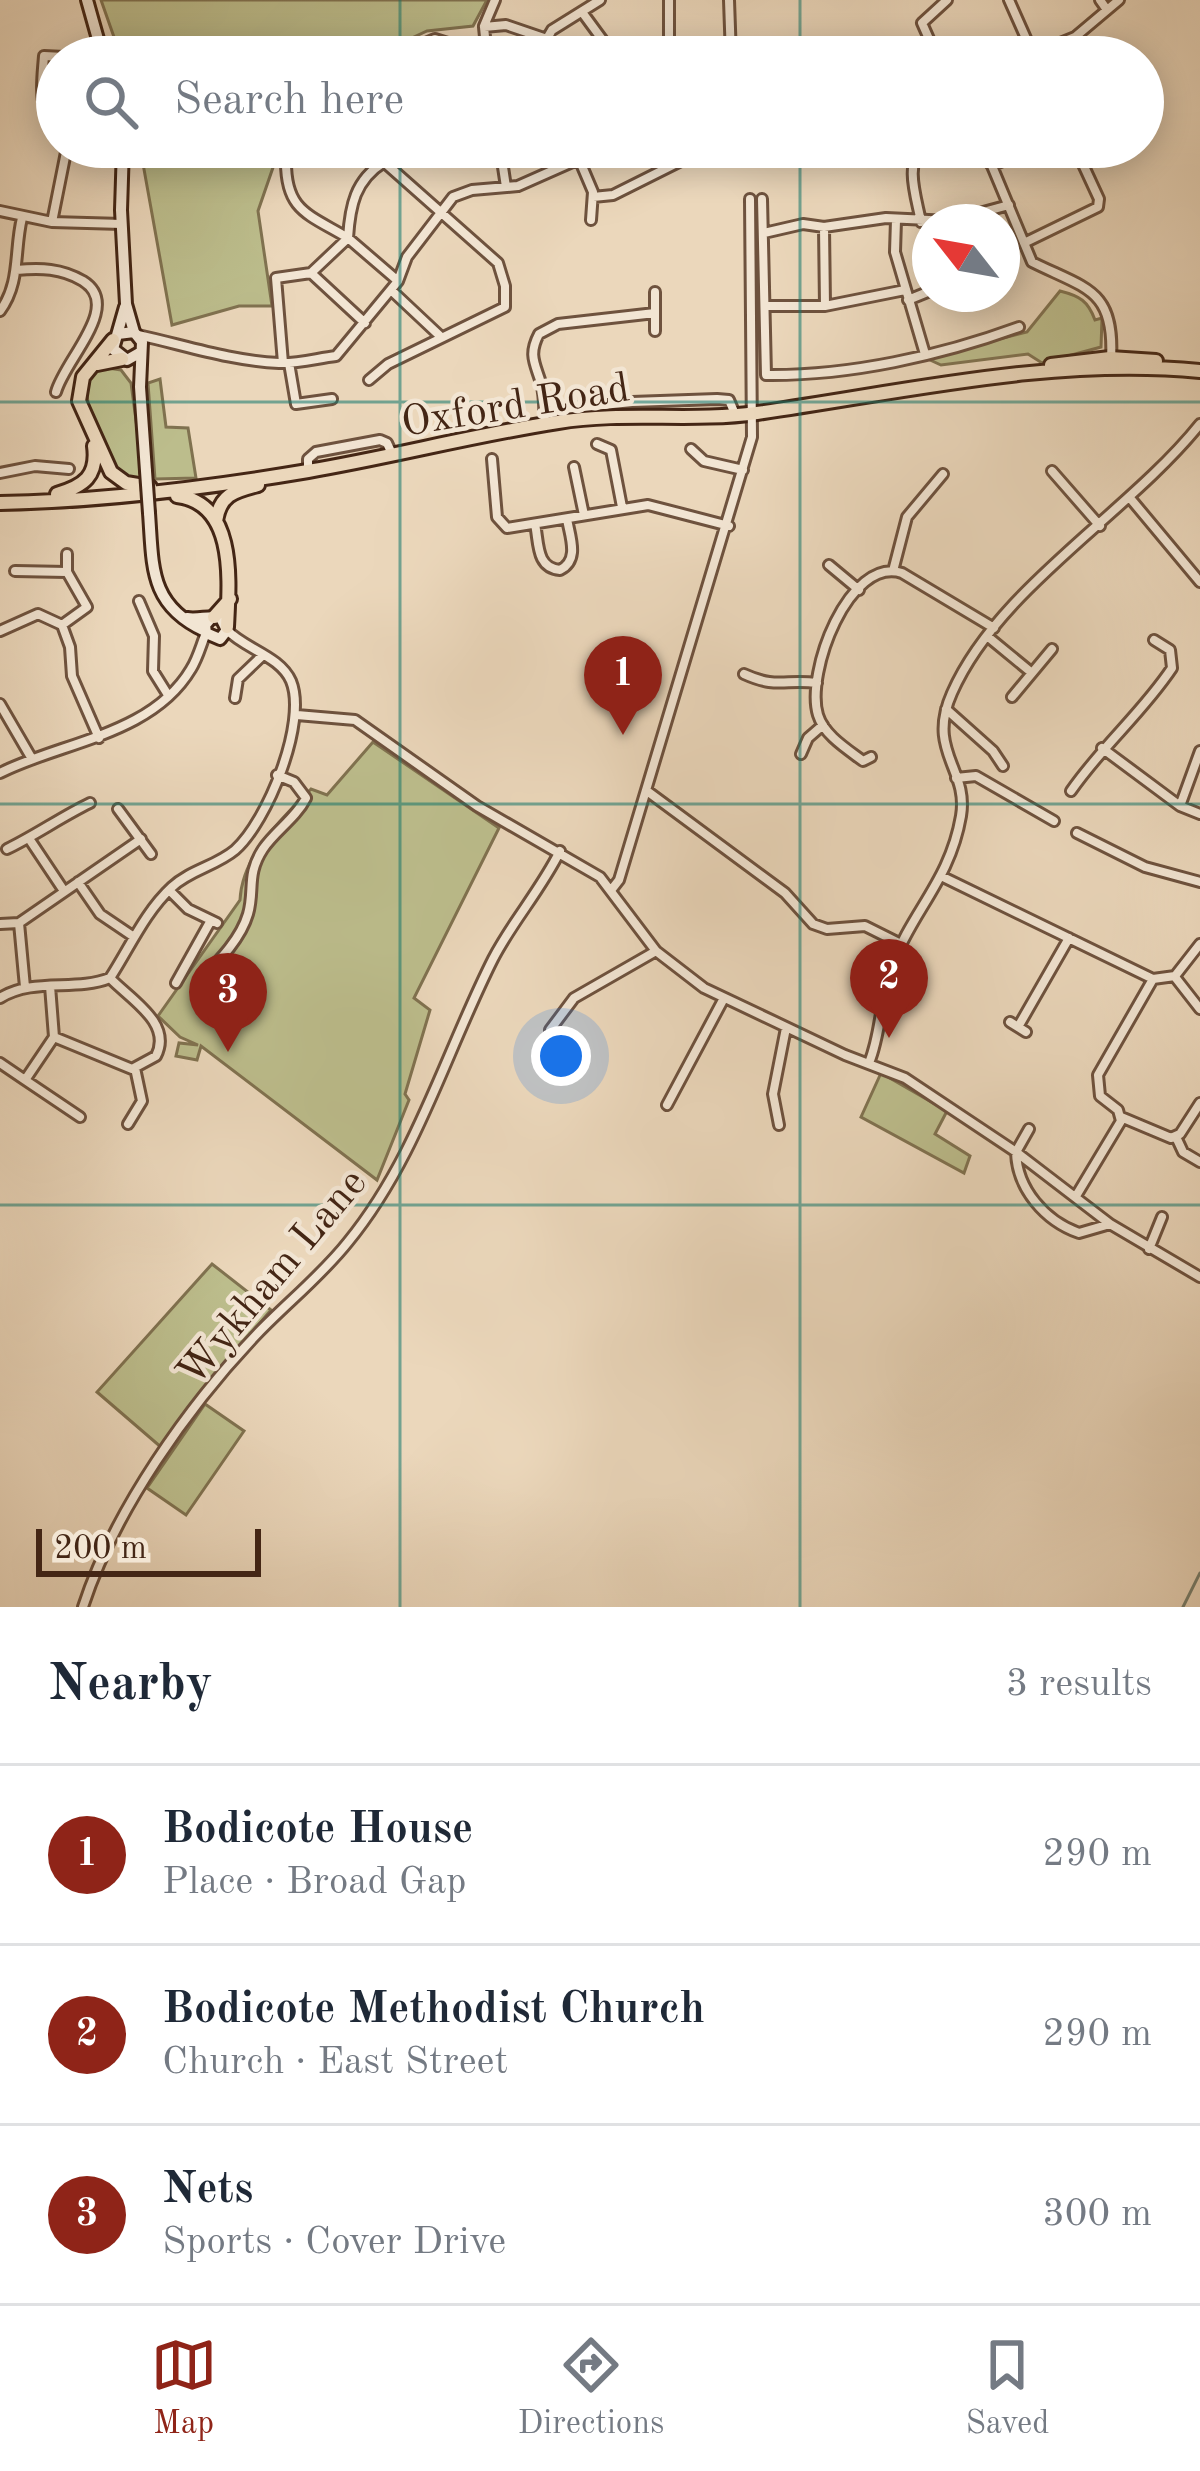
<!DOCTYPE html>
<meta charset="utf-8">
<style>
body{margin:0;font-family:"Old Standard TT",serif;background:#f6f6f7;color:#1f2937}
.compass{position:absolute;left:912px;top:204px;width:108px;height:108px;border-radius:50%;background:#fff;box-shadow:0 6px 30px #0003;rotate:301deg}
.scale{position:absolute;left:36px;bottom:30px;width:225px;box-sizing:border-box;padding-left:12px;border:6px solid #442615;border-top:0;font-size:33px;line-height:42px;white-space:nowrap;color:#442615;-webkit-text-stroke:9px #f2e5d3;paint-order:stroke}
.you{position:absolute;left:561px;top:1056px;width:42px;height:42px;margin:-30px;border:9px solid #fff;border-radius:50%;background:#1a73e8;box-shadow:0 0 0 18px #1a73e833}
.badge{display:grid;place-items:center;width:78px;height:78px;border-radius:50%;background:#8f2418;color:#fff;font-size:39px;font-weight:700}
.pin{position:absolute;translate:-50% -99px;filter:drop-shadow(0 3px 6px #0008)}
.pin::after{content:'';position:absolute;top:63px;width:42px;height:36px;background:inherit;clip-path:polygon(0 0,100% 0,50% 100%)}
.list{margin:0;padding:0;list-style:none}
h2{display:flex;justify-content:space-between;align-items:center;height:156px;margin:0;padding:0 48px;font-size:51px}
h2 small{font-size:39px;font-weight:400;color:#747a83}
.list li{display:grid;grid-template-columns:78px 1fr auto;gap:36px;align-items:center;box-sizing:border-box;height:180px;padding:0 48px;border-top:3px solid #e0e1e3}
.list b{display:block;font-size:45px;white-space:nowrap}
.list p{margin:0;font-size:39px;white-space:nowrap;color:#747a83}
.list em{font-size:39px;font-style:normal;color:#747a83}
.icon{flex:none;width:66px;height:66px;fill:none;stroke:currentColor;stroke-width:2;stroke-linecap:round;stroke-linejoin:round}
.map{position:relative;flex:none;width:1200px;height:1607px;overflow:hidden}
.search{position:absolute;background:#fff;box-shadow:0 6px 30px #0003;left:36px;right:36px;top:36px;height:132px;display:flex;align-items:center;gap:30px;box-sizing:border-box;padding:0 42px;border-radius:66px;color:#747a83;font-size:45px}
.sheet{height:696px;background:#fff}
nav{display:flex;justify-content:space-around;align-items:center;box-sizing:border-box;height:168px;border-top:3px solid #e0e1e3;background:#fff;font-size:33px;color:#747a83}
nav a{display:grid;justify-items:center;gap:6px}
nav .on{color:#8f2418}
.map>svg:first-child{display:block}
.green{fill:#bcbd8c;stroke:#807250;stroke-width:3}
.lines{fill:none;stroke-linecap:round;stroke-linejoin:round}
.stream{stroke:#777f6e;stroke-width:3}
.street-casing{stroke:#6e523e;stroke-width:14}
.secondary-casing{stroke:#442615;stroke-width:16}
.primary-casing{stroke:#442615;stroke-width:18}
.street{stroke:#f2e5d3;stroke-width:8}
.secondary{stroke:#f2e5d3;stroke-width:10}
.primary{stroke:#ebd7bb;stroke-width:12}
.secondary-bridge-casing{stroke:#442615;stroke-width:16;stroke-linecap:butt}
.secondary-bridge{stroke:#f2e5d3;stroke-width:10}
.grid{fill:none;stroke:#0f766e;stroke-width:3;stroke-opacity:0.55}
.labels{text-anchor:middle;stroke-width:9;stroke-linejoin:round;paint-order:stroke}
.street-label{font-size:42px;fill:#442615;stroke:#f2e5d3}
</style>
<div class="map">
<svg width="1200" height="1607" viewBox="0 0 1200 1607">
<rect width="100%" height="100%" fill="#ebd7bb"/>
<filter id="stains"><feTurbulence type="fractalNoise" baseFrequency=".00167" numOctaves="4"/><feColorMatrix values="0 0 0 0 .2 0 0 0 0 .09 0 0 0 0 .02 0 0 0 .5 -.17"/></filter>
<radialGradient id="worn" r=".72"><stop offset=".6" stop-color="#630" stop-opacity="0"/><stop offset="1" stop-color="#630" stop-opacity=".3"/></radialGradient>
<path class="green" d="M101 0H487L473 26 427 31 371 57H121Z
M140 147H286L278 153 258 211 272 306H239L172 325Z
M1060 291C1080 296 1088 301 1095 320L1102 318 1101 347 1042 363 1028 354 941 365 930 360 929 357 1027 332Z
M101 367 121 370 131 383 144 480C135 480 124 479 116 472 106 463 86 405 87 391 87 380 93 374 101 367Z
M160 379 166 427 188 428 196 478 155 479 148 383Z
M373 742 499 828 414 998 430 1010 405 1094 409 1100 377 1180 201 1046 197 1060 176 1056 179 1043 198 1045 180 1037 158 1016 240 900C242 856 280 820 311 789L327 795Z
M881 1073 947 1111 935 1134 970 1156 964 1173 861 1117Z
M212 1264 271 1310 205 1388 162 1448 97 1392Z
M205 1404 244 1431 186 1515 147 1488Z"/>
<g class="lines">
<path class="stream" d="M1183 1607 1200 1573"/>
<defs>
<path id="street" d="M669 0V42L678 57
M729 0 731 57
M1009 0 1033 54
M1100 0 1107 10
M582 12 615 57
M484 26 495 0
M393 57 435 39 454 45 465 57
M487 57 484 27 506 25 547 39
M544 57 542 47 552 30 600 0
M937 57 922 23 947 0
M1026 57 1075 37 1119 0
M57 130C37 107 42 84 44 56L64 57
M307 147 286 159C285 211 308 214 348 238 350 206 355 180 384 162L498 263 505 286V307L388 364 369 380
M500 147 506 187
M978 147 992 166 1032 262C1086 289 1115 289 1111 359
M579 159 593 192 591 220
M384 162 396 147
M992 166 1032 147
M593 197 613 195 687 158 693 147
M762 199 766 375C849 376 940 356 1019 327
M0 211 52 222 122 224
M896 220 895 252 925 354
M52 222 67 147
M921 222C917 199 903 162 924 147
M824 227 825 306
M764 233 803 224 824 227 886 218 950 221 1009 205
M1024 243 1098 207 1099 199 1075 147
M16 270C41 268 61 268 83 281 123 306 65 359 56 392
M311 273 365 323
M391 290 440 336
M908 300 930 291
M765 306H825L905 290
M0 311C21 283 14 250 22 218
M655 313V331
M138 335C184 345 231 361 279 363 298 364 318 358 336 356L398 281 407 257 453 197 472 190 518 186 579 159 592 147
M283 363 276 278 311 273 348 238 398 281
M289 363 296 404 332 399
M544 411 632 402 717 399 729 400 735 414
M545 425C544 412 545 395 541 383 535 363 528 355 539 334L558 324 655 313V292
M597 444 611 450 622 507
M691 449 704 461 743 470
M492 459 497 517 507 528 648 505 729 526
M574 467 584 515
M308 470V459L316 452 380 440 387 443 392 454
M1052 471 1100 526
M0 473 35 466 69 469
M1130 498 1200 582
M535 524C539 543 536 568 560 570 580 560 570 537 567 519
M829 565 859 590
M15 571 67 572 87 607 62 625
M893 571 907 517 943 474
M67 572V554
M139 601 154 636 153 671 168 695
M0 631 38 614 62 625 70 647 72 676 99 738
M987 636 1032 673
M744 674C777 689 784 679 817 683
M1012 697 1052 649
M235 698 238 679 263 655
M0 704 32 759
M946 709 993 751 1003 766
M297 715 355 720 477 806 600 877 656 951 704 988 845 1055 905 1078 1016 1152 1110 1224 1200 1277
M1102 748 1180 806
M1200 751 1180 806 1200 814
M801 754 808 738 823 725
M871 757 863 761C847 749 824 735 818 715 805 673 849 556 902 573L994 628
M0 773C61 742 152 735 191 669 198 658 201 645 206 633
M956 778 976 776 1054 821
M647 791 785 893 813 924 827 929 865 926 901 944
M1071 791C1103 745 1142 713 1172 668L1170 650 1154 640
M118 809 151 854
M1077 833 1145 867 1200 882
M30 840 64 891
M7 849C36 835 61 817 90 803
M943 877 1153 979 1175 976
M78 882 100 914 134 937
M612 889 619 880 752 437 750 199
M169 890 188 909 217 923
M19 923 25 987
M0 924 19 923 141 839
M1175 976 1200 944
M203 977C220 960 241 938 248 914 255 890 246 875 263 849 275 831 296 818 306 798L294 782 277 775
M1175 977 1200 1009
M176 983 210 922
M0 998C34 977 75 992 110 978 130 947 145 912 172 887 190 870 216 866 235 850 267 822 308 722 291 681 280 656 245 649 227 630
M1010 1022 1026 1032
M1018 1027 1069 938
M54 1037 132 1069 156 1056C173 1023 130 999 110 978
M566 1049 552 1037 550 1030 574 998 656 951
M0 1063 25 1080 54 1037 50 986
M869 1063C882 1031 880 997 892 965 913 910 950 880 961 816 969 769 926 751 952 693 998 588 1128 514 1200 424
M25 1080 80 1117
M667 1105 723 1000
M1121 1117 1171 1138 1180 1134 1200 1103
M128 1124 142 1101 135 1068
M779 1125 773 1094 786 1028
M1176 1137 1183 1152 1200 1162
M1016 1152C1017 1189 1045 1221 1079 1233L1110 1224
M1016 1152 1029 1129
M1076 1196 1121 1121 1118 1110 1100 1096 1098 1075 1153 979
M1149 1249 1162 1217
M83 1607C114 1511 189 1405 258 1333 288 1302 322 1275 348 1242 416 1159 445 1054 493 959 512 922 540 891 560 851"/>
<path id="secondary" d="M87 0 103 57
M123 147 121 210 126 304 134 332
M125 307 113 349 127 360 141 352
M118 334 134 332 142 342 140 387 146 471
M149 513C153 567 149 605 205 631
M187 618C199 620 210 615 221 618L227 630 220 639 206 633 205 625 211 618"/>
<path id="primary" d="M113 340 83 377 79 401 111 472 126 483 150 487
M97 364 122 359
M1051 365 1110 358 1156 361
M57 494C84 486 98 476 94 446
M177 496C237 503 229 583 227 627
M0 503C103 501 207 488 308 471 391 457 474 435 558 422 624 411 691 422 757 413 905 392 1050 357 1200 371
M216 521C220 494 235 491 258 485
M214 617 230 599"/>
</defs>
<use href="#street" class="street-casing"/>
<use href="#secondary" class="secondary-casing"/>
<use href="#primary" class="primary-casing"/>
<use href="#street" class="street"/>
<use href="#secondary" class="secondary"/>
<use href="#primary" class="primary"/>
<defs>
<path id="secondary-bridge" d="M146 471 149 513"/>
</defs>
<use href="#secondary-bridge" class="secondary-bridge-casing"/>
<use href="#secondary-bridge" class="secondary-bridge"/>
</g>
<path class="grid" d="M400 0V57M800 0V57M400 147V1607M800 147V1607M0 402H1200M0 804H1200M0 1205H1200"/>
<g class="labels">
<g class="street-label">
<text transform="translate(515 403) rotate(-9)" y="15">Oxford Road</text>
<text transform="translate(270 1276) rotate(-50)" y="15">Wykham Lane</text>
</g>
</g>
<rect width="100%" height="100%" filter="url(#stains)"/>
<rect width="100%" height="100%" fill="url(#worn)"/>
</svg>
<svg class="compass" viewBox="-18 -18 36 36"><path d="M0-13l5 13h-10z" fill="#e53935"/><path d="M0 13l5-13h-10z" fill="#747a83"/></svg>
<div class="scale">200 m</div>
<div class="you"></div>
<div class="pin badge" style="left:623px;top:735px">1</div>
<div class="pin badge" style="left:889px;top:1038px">2</div>
<div class="pin badge" style="left:228px;top:1052px">3</div>
<div class="search"><svg class="icon" aria-label="search" viewBox="0 0 24 24"><circle cx="10" cy="10" r="6"/><path d="M15 15l6 6"/></svg>Search here</div>
</div>
<section class="sheet">
<h2>Nearby<small>3 results</small></h2>
<ul class="list">
<li><span class="badge">1</span><div><b>Bodicote House</b><p>Place · Broad Gap</p></div><em>290 m</em></li>
<li><span class="badge">2</span><div><b>Bodicote Methodist Church</b><p>Church · East Street</p></div><em>290 m</em></li>
<li><span class="badge">3</span><div><b>Nets</b><p>Sports · Cover Drive</p></div><em>300 m</em></li>
</ul>
</section>
<nav>
<a class="on"><svg class="icon" aria-label="map" viewBox="0 0 24 24"><path d="M3 6l6-2 6 2 6-2v14l-6 2-6-2-6 2zM9 4v14M15 6v14"/></svg>Map</a>
<a><svg class="icon" aria-label="directions" viewBox="0 0 24 24"><path d="M12 3l9 9-9 9-9-9zM9 14v-3h6M13 9l2 2-2 2"/></svg>Directions</a>
<a><svg class="icon" aria-label="saved" viewBox="0 0 24 24"><path d="M7 4h10v16l-5-4-5 4z"/></svg>Saved</a>
</nav>
